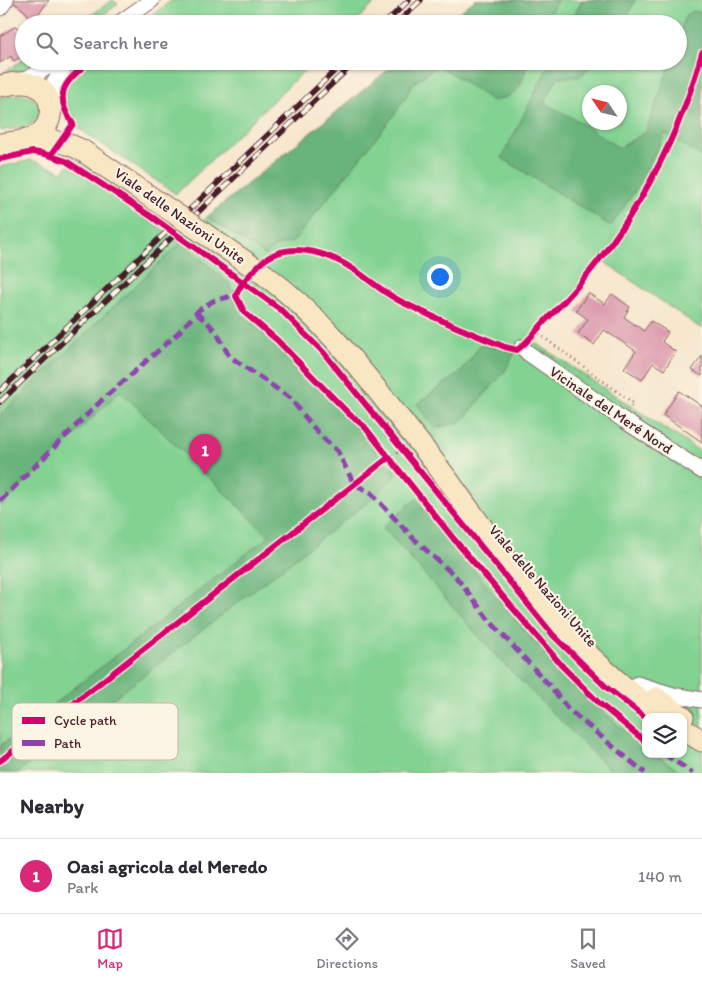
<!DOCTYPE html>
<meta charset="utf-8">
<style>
body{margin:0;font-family:Itim,sans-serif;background:#f7f7f7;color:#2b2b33}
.controls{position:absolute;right:15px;bottom:15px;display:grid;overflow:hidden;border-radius:10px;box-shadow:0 1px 4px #0004}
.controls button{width:45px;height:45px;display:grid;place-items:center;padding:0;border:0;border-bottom:1px solid #e1e1e2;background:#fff;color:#2b2b33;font:25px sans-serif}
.compass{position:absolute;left:582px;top:85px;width:45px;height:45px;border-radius:50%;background:#fff;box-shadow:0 1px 4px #0004;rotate:305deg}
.you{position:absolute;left:439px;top:276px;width:18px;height:18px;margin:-12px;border:4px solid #fff;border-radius:50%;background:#1a73e8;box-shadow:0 0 0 8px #1a73e833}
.badge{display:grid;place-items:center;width:32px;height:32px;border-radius:50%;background:#db2777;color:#fff;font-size:16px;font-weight:700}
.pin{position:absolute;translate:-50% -41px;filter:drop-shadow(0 1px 2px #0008)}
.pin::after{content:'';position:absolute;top:26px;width:18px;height:15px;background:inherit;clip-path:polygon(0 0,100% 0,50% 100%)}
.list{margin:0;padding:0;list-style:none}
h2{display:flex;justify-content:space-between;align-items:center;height:65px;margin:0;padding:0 20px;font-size:21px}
h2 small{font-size:16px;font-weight:400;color:#7c7c81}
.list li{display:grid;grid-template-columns:32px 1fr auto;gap:15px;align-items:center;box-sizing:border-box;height:75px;padding:0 20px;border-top:1px solid #e1e1e2}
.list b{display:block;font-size:19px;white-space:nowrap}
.list p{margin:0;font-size:16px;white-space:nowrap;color:#7c7c81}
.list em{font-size:16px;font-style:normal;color:#7c7c81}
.icon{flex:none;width:28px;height:28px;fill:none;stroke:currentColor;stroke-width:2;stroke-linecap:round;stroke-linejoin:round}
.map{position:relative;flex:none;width:702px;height:773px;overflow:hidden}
.search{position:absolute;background:#fff;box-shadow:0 1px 4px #0004;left:15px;right:15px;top:15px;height:55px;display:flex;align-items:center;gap:12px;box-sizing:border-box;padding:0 18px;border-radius:28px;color:#7c7c81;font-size:19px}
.sheet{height:140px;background:#fff}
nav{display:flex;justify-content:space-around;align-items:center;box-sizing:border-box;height:70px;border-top:1px solid #e1e1e2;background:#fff;font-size:14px;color:#7c7c81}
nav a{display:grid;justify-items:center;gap:2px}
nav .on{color:#db2777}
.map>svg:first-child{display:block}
.green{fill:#82d292;stroke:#66785e;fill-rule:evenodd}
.forest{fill:#69b47c;stroke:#5a6a54}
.building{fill:#db99ad}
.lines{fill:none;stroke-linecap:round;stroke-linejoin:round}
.street-casing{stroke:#866563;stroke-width:17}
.secondary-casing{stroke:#866563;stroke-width:23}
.path{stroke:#866563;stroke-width:2.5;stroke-dasharray:1 4;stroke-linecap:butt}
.street{stroke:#fff;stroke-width:15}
.secondary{stroke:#f9e7c3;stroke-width:21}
.rail-casing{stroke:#4a1f2b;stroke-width:5.5}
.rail{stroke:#fcf5e5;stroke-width:4;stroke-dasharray:11;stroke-linecap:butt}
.secondary-bridge-casing{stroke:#866563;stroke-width:23;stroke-linecap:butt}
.secondary-bridge{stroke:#f9e7c3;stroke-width:21}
.quiet{stroke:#8e44ad;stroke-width:5;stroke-dasharray:10 5;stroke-linecap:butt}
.cycleway-casing{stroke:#fcf5e5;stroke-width:9}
.cycleway{stroke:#d6006c;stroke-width:6}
.labels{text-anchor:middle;stroke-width:4.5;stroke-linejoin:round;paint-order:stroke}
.street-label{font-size:15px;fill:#4a1f2b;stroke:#fcf5e5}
.key{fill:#fcf5e5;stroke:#c7b5ad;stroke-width:1}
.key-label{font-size:14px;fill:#4a1f2b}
</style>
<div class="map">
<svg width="702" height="773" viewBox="0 0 702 773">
<rect width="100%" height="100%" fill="#fcf5e5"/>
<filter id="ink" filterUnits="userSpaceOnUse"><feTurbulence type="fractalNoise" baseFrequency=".02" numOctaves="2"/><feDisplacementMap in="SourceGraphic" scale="10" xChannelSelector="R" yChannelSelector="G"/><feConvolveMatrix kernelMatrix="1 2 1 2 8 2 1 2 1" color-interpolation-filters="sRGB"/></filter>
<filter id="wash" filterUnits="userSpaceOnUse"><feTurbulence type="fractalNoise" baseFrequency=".0096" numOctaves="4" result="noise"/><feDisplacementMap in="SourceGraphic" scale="20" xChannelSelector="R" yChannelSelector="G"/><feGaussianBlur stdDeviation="1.12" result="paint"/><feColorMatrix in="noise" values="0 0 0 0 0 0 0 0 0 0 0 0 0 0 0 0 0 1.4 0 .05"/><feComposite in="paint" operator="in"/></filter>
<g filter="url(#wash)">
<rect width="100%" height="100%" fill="#f6e6cc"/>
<path class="green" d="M113 0 118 4 91 24H78Z
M172 0H378L353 24H140Z
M475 0H702V329L603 261 531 340 702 453V773H0V167L32 160 63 172 68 165 181 242 185 238 70 159 57 152 68 154 188 235 207 217 399 61H678V24H445ZM590 92H620V122H590ZM646 717H683V754H646Z
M24 59V61H38L20 72 0 75Z
M95 61H314L176 194 78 128C75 121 70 116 68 110 58 86 78 73 95 61Z
M24 94C37 97 41 106 38 118L29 126 0 131V97Z"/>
<path class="forest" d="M475 0H557L544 24H445Z
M582 0H635L624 24H570Z
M693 11 702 13V157L665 133 638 186 611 226 502 158 551 61H596L579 77H558L544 103 578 121 619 148 646 132 671 61H678V40L685 16Z
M399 61H527C522 87 519 95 493 101L438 65 414 83 395 114 293 242 276 246 265 255 207 217Z
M181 242 230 284 237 310 285 353 364 433 383 462 395 470 396 476 364 505 17 773H0V746L269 536 120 391 0 507V415Z
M480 345 515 352 505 371 461 422 435 428 417 404 462 371Z
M416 499C488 586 556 678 646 748V754H654L683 773H618L607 767 498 658 383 527Z"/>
<g id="blocks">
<path class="building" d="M14 0H49L33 21 25 11 13 2Z
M16 26 24 38 22 39 24 55 14 61 11 56 0 63V36Z
M588 293 605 304 612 294 630 307 624 317 644 331 651 321 668 332 662 342 676 352 664 370 653 363 642 380 624 368 636 351 604 330 594 345 578 334 588 319 576 311Z
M702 356V376L692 370Z
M679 391 702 406V442L663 415Z"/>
</g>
</g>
<g filter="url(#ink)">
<use href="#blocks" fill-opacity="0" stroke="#866563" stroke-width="1"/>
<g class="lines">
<defs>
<path id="street" d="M0 8 6 0
M118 24 152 0
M17 83 31 77 58 61
M51 105 52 86 68 61
M522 347 528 353 625 421 702 471
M637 684 673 695 702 700"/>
<path id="secondary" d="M0 86C10 84 21 81 31 84 56 91 57 126 34 137 24 142 11 142 0 144
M26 139C43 138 68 142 83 151
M265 275C315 312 352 358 390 406 411 433 433 459 453 487 514 572 575 657 664 717
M656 698 683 717
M683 729 702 741"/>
</defs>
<use href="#street" class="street-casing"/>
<use href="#secondary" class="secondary-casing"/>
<path class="path" d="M535 331 633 403 630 408
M388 458 402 450"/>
<use href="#street" class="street"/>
<use href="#secondary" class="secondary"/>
<defs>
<path id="rail" d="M384 24 409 0
M396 24 421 0
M0 391 345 61
M0 402 356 61"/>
</defs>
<use href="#rail" class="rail-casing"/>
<use href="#rail" class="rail"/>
<defs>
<path id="secondary-bridge" d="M83 151 265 275"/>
</defs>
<use href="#secondary-bridge" class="secondary-bridge-casing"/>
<use href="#secondary-bridge" class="secondary-bridge"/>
<path class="quiet" d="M196 313 208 323 217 333 229 356 290 398 318 433 338 452 354 484 370 492 414 539 456 577 489 620 549 685 569 710 645 773
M0 501 103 399 176 335 199 310 213 301 228 297 238 289
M664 754 693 773"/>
<defs>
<path id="cycleway" d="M51 155 73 124C52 94 65 80 91 61
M0 159 33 152 45 154 66 161 152 217 280 309 323 352 553 635 606 687 646 718
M646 742 600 704 563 667 453 538 364 426 349 414 277 340 245 313 236 296C239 285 248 277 255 269 282 237 327 251 356 271 371 281 384 293 400 301 434 318 470 333 505 347L517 350C528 343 537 329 546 320 620 247 675 153 702 53
M0 761 388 458"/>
</defs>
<use href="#cycleway" class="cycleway-casing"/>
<use href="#cycleway" class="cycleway"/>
</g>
</g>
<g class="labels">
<g class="street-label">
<text transform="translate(180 216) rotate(35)" y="5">Viale delle Nazioni Unite</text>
<text transform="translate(611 410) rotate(34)" y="5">Vicinale del Meré Nord</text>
<text transform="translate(543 586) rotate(49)" y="5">Viale delle Nazioni Unite</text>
</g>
</g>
<rect x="12" y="703" width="166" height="57" rx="8" class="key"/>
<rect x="22" y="717" width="23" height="7" fill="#d6006c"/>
<rect x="22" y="740" width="23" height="6" fill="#8e44ad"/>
<g class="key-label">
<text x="54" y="725">Cycle path</text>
<text x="54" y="748">Path</text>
</g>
</svg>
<div class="controls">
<button><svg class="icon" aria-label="layers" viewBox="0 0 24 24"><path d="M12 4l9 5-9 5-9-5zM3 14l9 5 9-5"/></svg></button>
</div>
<svg class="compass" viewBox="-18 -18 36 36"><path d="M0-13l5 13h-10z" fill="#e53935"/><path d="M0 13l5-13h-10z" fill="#7c7c81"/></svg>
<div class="you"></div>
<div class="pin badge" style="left:205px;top:475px">1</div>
<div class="search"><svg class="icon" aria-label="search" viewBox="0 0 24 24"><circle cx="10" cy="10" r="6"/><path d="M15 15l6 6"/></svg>Search here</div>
</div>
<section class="sheet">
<h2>Nearby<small></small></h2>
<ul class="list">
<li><span class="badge">1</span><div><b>Oasi agricola del Meredo</b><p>Park</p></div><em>140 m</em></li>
</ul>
</section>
<nav>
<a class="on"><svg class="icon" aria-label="map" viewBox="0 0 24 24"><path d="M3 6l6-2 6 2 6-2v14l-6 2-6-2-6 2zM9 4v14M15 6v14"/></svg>Map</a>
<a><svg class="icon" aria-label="directions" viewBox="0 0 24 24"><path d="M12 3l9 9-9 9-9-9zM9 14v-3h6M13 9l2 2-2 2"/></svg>Directions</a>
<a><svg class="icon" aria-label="saved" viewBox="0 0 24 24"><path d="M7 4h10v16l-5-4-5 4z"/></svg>Saved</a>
</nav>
